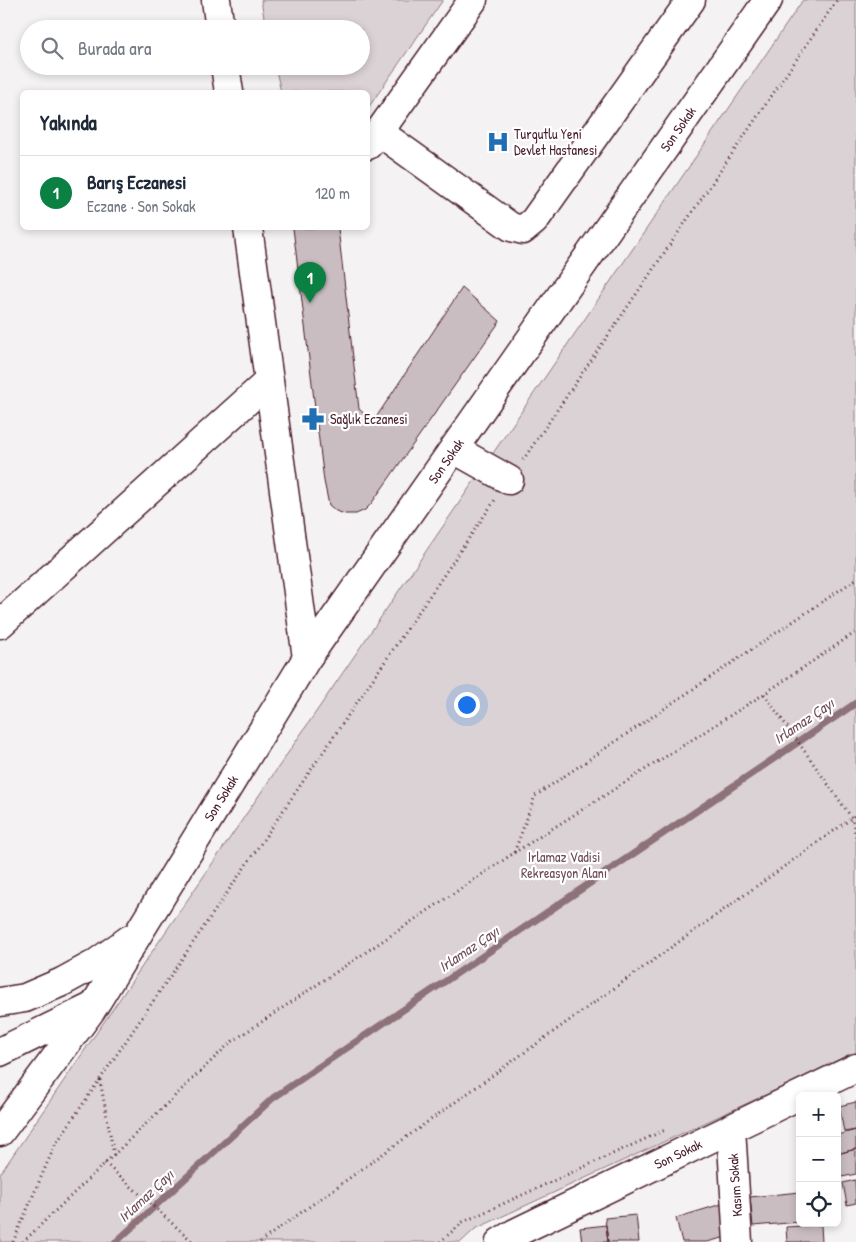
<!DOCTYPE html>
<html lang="tr">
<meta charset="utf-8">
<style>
body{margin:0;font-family:"Patrick Hand",sans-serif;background:#f6f6f7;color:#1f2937}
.controls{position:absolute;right:15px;bottom:15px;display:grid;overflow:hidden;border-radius:8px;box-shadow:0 2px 8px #0003}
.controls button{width:45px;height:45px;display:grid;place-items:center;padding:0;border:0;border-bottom:1px solid #e0e1e3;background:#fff;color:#1f2937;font:25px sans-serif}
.you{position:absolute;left:466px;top:704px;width:18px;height:18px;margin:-12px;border:4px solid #fff;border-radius:50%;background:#1a73e8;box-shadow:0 0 0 8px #1a73e833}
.badge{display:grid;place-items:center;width:32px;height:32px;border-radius:50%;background:#0b8043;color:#fff;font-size:16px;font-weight:700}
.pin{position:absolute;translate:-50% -41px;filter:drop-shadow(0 1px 2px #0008)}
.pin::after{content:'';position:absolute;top:26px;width:18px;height:15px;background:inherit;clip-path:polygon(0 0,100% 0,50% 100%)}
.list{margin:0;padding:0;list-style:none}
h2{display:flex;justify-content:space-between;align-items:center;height:65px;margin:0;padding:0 20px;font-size:21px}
h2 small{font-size:16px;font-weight:400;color:#747a83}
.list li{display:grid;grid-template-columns:32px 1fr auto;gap:15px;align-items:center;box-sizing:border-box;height:75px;padding:0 20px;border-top:1px solid #e0e1e3}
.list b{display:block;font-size:19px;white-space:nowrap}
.list p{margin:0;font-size:16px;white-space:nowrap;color:#747a83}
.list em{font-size:16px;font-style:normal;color:#747a83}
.icon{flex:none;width:28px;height:28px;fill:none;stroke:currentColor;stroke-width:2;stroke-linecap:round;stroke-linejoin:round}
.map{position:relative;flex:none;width:856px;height:1242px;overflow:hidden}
.search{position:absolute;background:#fff;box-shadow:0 2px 8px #0003;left:20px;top:20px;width:350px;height:55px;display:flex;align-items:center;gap:12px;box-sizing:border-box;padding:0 18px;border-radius:28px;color:#747a83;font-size:19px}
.panel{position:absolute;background:#fff;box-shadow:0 2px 8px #0003;left:20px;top:90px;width:350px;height:140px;border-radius:8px}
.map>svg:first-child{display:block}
.green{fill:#dbd2d5;stroke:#927880}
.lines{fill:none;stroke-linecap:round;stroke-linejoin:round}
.stream{stroke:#8d727a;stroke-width:7}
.building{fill:#cabdc1;stroke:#4a1f2b}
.minor-casing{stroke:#4a1f2b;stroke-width:31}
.major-casing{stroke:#4a1f2b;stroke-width:31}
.path{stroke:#4a1f2b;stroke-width:3;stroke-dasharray:1 4;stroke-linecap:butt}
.minor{stroke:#fff;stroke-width:28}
.major{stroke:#fff;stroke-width:28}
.labels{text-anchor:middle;stroke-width:4.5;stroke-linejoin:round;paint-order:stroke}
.street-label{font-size:14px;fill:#4a1f2b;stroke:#fff}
.poi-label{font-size:14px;fill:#4a1f2b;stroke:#fff;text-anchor:start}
.park-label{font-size:14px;fill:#6e4c56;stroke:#fff}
.water-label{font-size:15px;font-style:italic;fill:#714f59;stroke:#fff}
</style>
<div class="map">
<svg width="856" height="1242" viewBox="0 0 856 1242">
<rect width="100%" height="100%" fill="#f4f2f2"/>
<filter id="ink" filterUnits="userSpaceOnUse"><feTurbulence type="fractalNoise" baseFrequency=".02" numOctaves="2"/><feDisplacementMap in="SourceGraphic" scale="10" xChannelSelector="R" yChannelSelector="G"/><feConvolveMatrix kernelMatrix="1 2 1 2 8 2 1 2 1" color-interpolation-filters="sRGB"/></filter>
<g filter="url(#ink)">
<path class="green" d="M261 0H443L368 108V92H281L275 66H361V29H266Z
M803 0H856V1053L475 1229 461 1242H0V1174Z"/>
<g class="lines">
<path class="stream" d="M116 1242 273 1098 856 703"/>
</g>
<path class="building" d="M293 228H338L359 409 373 422 462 288 500 321 371 504 365 510 356 514H345L336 511 329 505 324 481Z
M856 1102V1130L844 1132 839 1106Z
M856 1130V1149L837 1154V1135Z
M856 1149V1174L842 1177 837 1160V1154Z
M855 1180 856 1203 847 1205 843 1183Z
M800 1192V1222L753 1226 750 1197Z
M728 1202 730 1236 707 1242H682L676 1218Z
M636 1215 639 1242H608L605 1218Z
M606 1225 608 1242H582L580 1228Z
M821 1225 822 1242H787L786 1227Z"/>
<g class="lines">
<defs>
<path id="minor" d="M379 132 511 227 523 230 534 221 691 0
M368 145 379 132 473 0
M454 449 509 480
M0 624 269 381
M731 1128 738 1242
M500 1242 515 1233 856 1068"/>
<path id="major" d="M216 0 220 29
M225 66 229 92
M248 228 307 658
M0 1002 25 998 62 982 95 964 130 939
M0 1052 94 1006 307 658 768 0
M0 1132 92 1009"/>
</defs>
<use href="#minor" class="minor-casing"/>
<use href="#major" class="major-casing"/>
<path class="path" d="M523 460 837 0
M764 694 852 818 856 837
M514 853 764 694 856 632
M100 1080 114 1155
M105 1163 193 1242
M13 1242 55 1145 495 500
M23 1242 230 1043 514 853 535 796 856 579
M260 1242 856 815
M440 1242 463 1222 665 1130"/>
<use href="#minor" class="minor"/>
<use href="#major" class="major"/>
</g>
</g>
<defs>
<symbol id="hospital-bare" viewBox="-9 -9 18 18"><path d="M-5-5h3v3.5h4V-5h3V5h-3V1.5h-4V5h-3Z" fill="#1f6fb2" stroke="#fff" stroke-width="2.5" paint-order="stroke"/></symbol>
<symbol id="pharmacy-bare" viewBox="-9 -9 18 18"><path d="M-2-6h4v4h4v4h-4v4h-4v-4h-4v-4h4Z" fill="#1f6fb2" stroke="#fff" stroke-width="2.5" paint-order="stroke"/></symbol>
</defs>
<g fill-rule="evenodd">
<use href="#hospital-bare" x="482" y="126" width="32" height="32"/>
<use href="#pharmacy-bare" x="297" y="403" width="32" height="32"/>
</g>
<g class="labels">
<g class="street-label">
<text transform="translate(678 129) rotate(-55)" y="5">Son Sokak</text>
<text transform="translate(446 461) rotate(-55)" y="5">Son Sokak</text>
<text transform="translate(221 798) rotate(-58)" y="5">Son Sokak</text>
<text transform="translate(678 1154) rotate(-26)" y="5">Son Sokak</text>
<text transform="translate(735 1185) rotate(-94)" y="5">Kasım Sokak</text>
</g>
<g class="poi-label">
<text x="514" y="139">Turgutlu Yeni<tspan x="514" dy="16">Devlet Hastanesi</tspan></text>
<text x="330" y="424">Sağlık Eczanesi</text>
</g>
<g class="park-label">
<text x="564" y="862">Irlamaz Vadisi<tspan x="564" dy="16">Rekreasyon Alanı</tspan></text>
</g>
<g class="water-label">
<text transform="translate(804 721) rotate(-34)" y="5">Irlamaz Çayı</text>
<text transform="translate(469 949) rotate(-34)" y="5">Irlamaz Çayı</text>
<text transform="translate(146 1196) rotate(-43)" y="5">Irlamaz Çayı</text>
</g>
</g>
</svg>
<div class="controls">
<button>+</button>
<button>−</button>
<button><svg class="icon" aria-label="locate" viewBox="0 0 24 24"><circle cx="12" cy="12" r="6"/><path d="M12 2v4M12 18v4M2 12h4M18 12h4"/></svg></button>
</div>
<div class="you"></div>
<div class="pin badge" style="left:310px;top:303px">1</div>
<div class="search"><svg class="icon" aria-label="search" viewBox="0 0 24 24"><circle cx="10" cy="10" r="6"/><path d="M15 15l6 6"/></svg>Burada ara</div>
<section class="panel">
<h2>Yakında<small></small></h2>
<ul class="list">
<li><span class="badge">1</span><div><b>Barış Eczanesi</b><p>Eczane · Son Sokak</p></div><em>120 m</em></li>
</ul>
</section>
</div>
